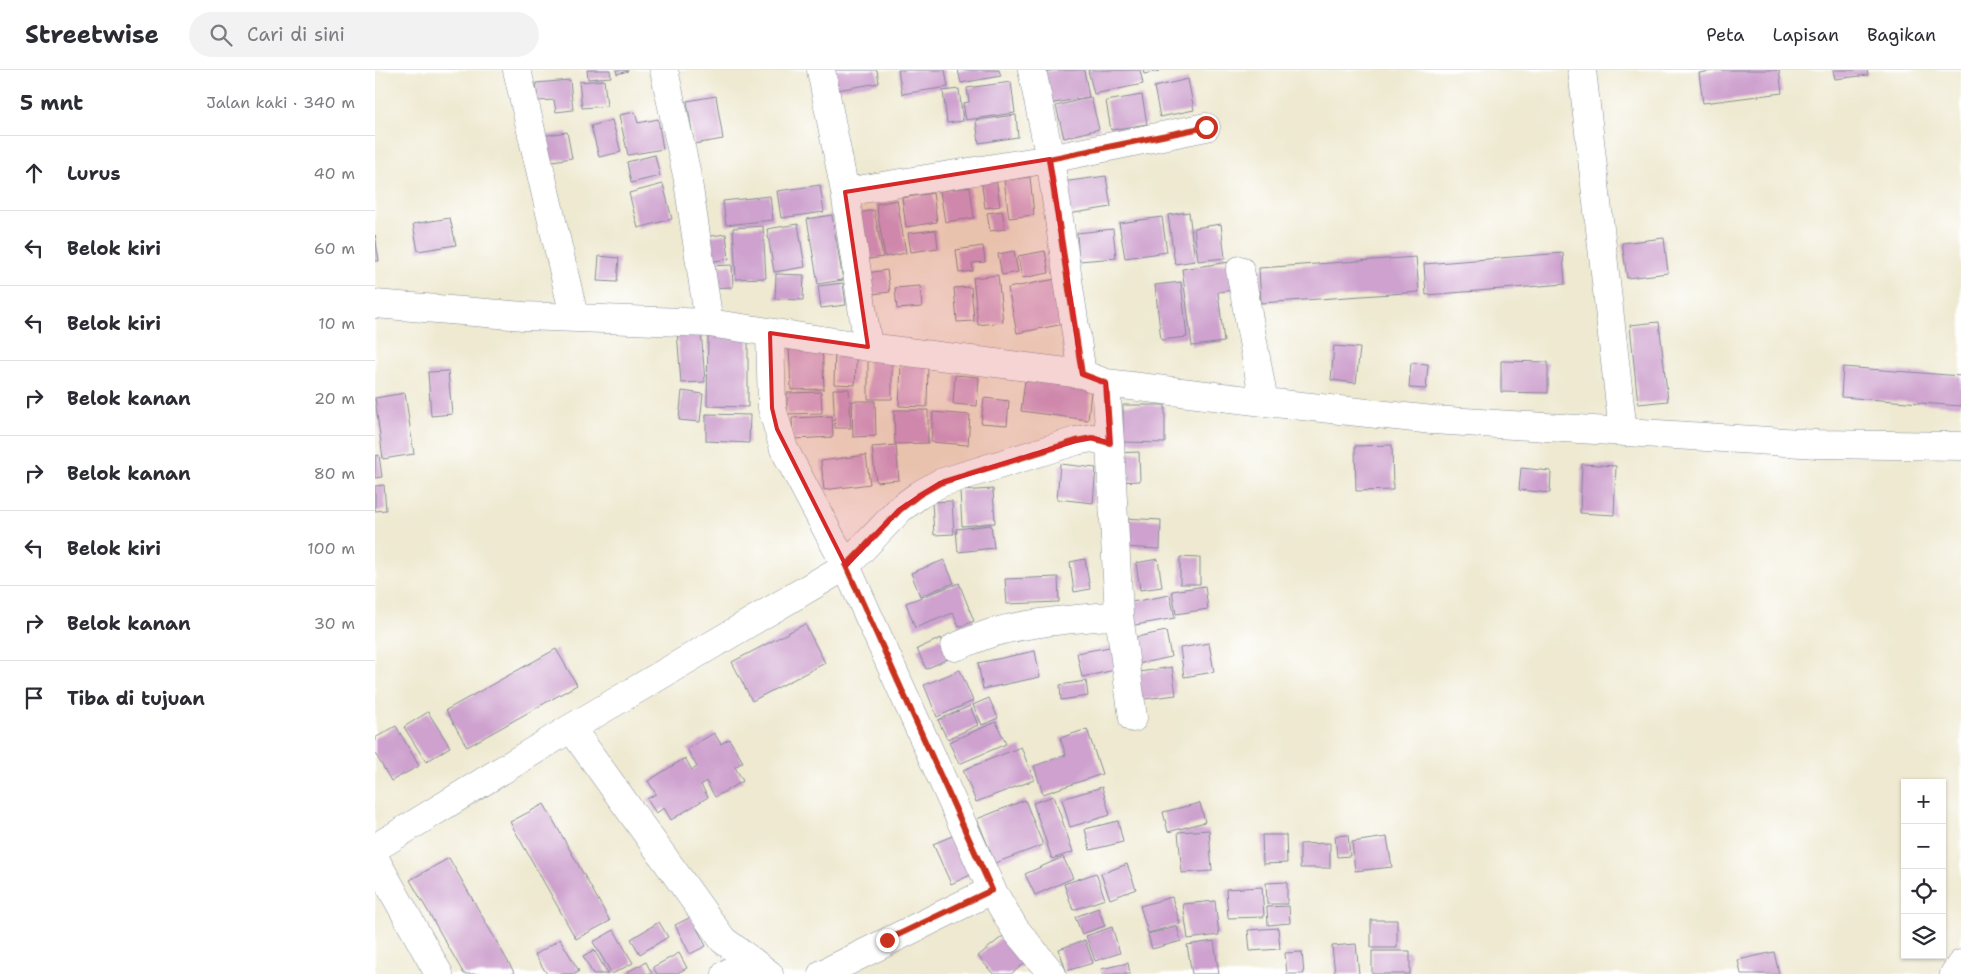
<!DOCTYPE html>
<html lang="id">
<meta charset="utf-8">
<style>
body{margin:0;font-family:"Shantell Sans",sans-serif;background:#f2f2f3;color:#2b2b33}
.controls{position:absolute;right:15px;bottom:15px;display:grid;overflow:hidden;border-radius:0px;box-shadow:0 1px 4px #0004}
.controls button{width:45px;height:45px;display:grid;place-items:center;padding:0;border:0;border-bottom:1px solid #e1e1e2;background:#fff;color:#2b2b33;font:25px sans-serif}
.stop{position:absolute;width:15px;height:15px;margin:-11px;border:4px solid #c8321e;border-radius:50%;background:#fff}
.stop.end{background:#c8321e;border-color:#fff;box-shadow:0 1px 5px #0008}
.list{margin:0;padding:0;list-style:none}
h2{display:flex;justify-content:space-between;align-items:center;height:65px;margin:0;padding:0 20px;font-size:21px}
h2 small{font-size:16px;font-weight:400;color:#7c7c81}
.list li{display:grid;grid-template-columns:32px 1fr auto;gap:15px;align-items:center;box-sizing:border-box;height:75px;padding:0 20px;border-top:1px solid #e1e1e2}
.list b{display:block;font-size:19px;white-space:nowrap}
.list em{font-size:16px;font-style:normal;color:#7c7c81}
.icon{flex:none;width:28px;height:28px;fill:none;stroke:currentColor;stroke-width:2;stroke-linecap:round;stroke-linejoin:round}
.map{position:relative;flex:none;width:1586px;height:904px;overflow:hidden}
header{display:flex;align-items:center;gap:30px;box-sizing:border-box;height:70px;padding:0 25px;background:#fff;border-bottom:1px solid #e1e1e2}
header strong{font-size:24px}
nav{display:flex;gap:28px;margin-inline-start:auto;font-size:18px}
.search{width:350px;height:45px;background:#f2f2f3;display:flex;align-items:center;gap:12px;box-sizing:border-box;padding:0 18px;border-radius:28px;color:#7c7c81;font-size:19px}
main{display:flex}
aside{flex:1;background:#fff}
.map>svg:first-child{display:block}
.building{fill:#cea1ce}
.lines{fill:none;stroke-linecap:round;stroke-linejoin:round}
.minor-casing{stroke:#848c97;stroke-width:29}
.minor{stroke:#fff;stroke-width:28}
.route{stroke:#c8321e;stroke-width:6}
.marked{fill:#d62828;fill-opacity:0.2;stroke:#d62828;stroke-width:4;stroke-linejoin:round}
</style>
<header>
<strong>Streetwise</strong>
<div class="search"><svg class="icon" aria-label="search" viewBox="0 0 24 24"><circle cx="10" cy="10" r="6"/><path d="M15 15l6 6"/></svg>Cari di sini</div>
<nav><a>Peta</a><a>Lapisan</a><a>Bagikan</a></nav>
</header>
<main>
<aside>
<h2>5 mnt<small>Jalan kaki · 340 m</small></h2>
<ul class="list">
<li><svg class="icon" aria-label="ahead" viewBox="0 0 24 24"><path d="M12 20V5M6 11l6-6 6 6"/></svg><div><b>Lurus</b></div><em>40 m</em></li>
<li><svg class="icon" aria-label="left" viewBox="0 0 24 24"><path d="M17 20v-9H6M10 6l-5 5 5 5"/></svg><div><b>Belok kiri</b></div><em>60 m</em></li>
<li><svg class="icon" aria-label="left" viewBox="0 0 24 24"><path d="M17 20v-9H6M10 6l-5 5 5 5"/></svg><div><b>Belok kiri</b></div><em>10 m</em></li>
<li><svg class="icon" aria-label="right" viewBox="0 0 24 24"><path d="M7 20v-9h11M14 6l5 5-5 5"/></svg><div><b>Belok kanan</b></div><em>20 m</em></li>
<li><svg class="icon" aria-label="right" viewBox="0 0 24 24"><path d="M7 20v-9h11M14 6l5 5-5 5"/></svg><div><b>Belok kanan</b></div><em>80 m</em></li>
<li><svg class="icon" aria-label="left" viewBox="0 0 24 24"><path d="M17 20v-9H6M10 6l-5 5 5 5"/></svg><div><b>Belok kiri</b></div><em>100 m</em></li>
<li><svg class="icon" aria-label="right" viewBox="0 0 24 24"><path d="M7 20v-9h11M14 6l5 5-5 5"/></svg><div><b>Belok kanan</b></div><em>30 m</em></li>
<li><svg class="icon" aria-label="arrive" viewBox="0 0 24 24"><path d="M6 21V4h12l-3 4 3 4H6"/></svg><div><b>Tiba di tujuan</b></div></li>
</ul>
</aside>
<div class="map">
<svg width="1586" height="904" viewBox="0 0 1586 904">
<rect width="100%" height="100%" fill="#fff"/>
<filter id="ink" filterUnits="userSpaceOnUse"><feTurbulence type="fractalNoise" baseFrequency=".02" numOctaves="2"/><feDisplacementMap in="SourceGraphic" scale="10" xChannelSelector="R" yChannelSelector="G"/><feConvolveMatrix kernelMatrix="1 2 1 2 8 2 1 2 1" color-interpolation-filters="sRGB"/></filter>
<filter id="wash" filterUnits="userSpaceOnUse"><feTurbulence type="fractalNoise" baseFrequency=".0096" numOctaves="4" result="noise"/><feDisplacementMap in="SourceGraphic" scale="20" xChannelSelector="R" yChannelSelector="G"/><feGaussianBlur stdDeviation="1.12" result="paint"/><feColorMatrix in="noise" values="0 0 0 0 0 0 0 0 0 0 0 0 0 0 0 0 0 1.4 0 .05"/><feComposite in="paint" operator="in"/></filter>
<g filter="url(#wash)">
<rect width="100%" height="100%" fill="#eee9d0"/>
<g id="blocks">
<path class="building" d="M212 0H235L236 7 213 9Z
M241 0H253V1L242 4Z
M453 0H502L504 13 456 21Z
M523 0H570L573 17 527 24Z
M583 0H624L626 6 586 13Z
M680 0H709L714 27 674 34 668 2Z
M713 0H765L768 14 719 24Z
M768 0H784V1L769 4Z
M1345 0H1404L1407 23 1328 33 1324 3Z
M1458 0H1492L1493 5 1460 9Z
M813 9 819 40 785 47 779 17Z
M195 10 198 40 181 42 179 30 163 31 161 13Z
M229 10 232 36 207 38 204 12Z
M636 12 640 43 591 50 588 33 594 32 592 18Z
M584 19 588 51 572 53 568 21Z
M767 25 772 54 736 60 731 31Z
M341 26 348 69 319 74 312 31Z
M716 27 724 59 689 68 681 36Z
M260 42 263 53 283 49 288 79 253 85 244 45Z
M641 45 643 67 604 73 601 50Z
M237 50 246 82 224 87 216 56Z
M192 62 197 88 171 92 167 66Z
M280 85 285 106 256 113 252 92Z
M731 106 736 137 693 144 687 112Z
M621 107 625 136 610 138 606 109Z
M655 107 659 145 634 148 629 110Z
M288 114 297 149 263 158 254 123Z
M445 115 449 142 406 148 402 121Z
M595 117 599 148 570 152 565 121Z
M558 123 562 152 531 157 527 128Z
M395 126 398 150 351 155 348 131Z
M522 130 531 183 510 187 501 134Z
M499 140 508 187 482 191 474 145Z
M627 141 630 159 615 161 612 143Z
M814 142 820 191 800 194 793 145Z
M457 145 468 210 443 214 432 149Z
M787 147 792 182 750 188 744 153Z
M75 148 81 175 43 181 38 154Z
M423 154 430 197 399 202 392 159Z
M846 154 850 188 823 191 819 158Z
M388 156 391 208 361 209 358 158Z
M738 159 741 188 704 191 702 163Z
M561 160 563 178 536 182 533 163Z
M351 164 354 189 331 192 328 167Z
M0 165 4 191H0Z
M1289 168 1293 203 1252 208 1247 173Z
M608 176 610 192 597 193 598 201 584 203 581 180Z
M639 181 643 202 627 205 623 184Z
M670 181 674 203 647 208 643 186Z
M1188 183 1190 214 1051 225 1049 194Z
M224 186 244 188 242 212 222 211Z
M1041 187 1044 222 886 233 884 198Z
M855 192 859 220 843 222 849 272 817 276 807 199Z
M357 195 358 217 335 218 334 196Z
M512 200 515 222 489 225 485 204Z
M401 204 429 205 428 230 400 229Z
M623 205 628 252 603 255 598 208Z
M681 209 689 254 642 263 633 218Z
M806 212 812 267 786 270 780 215Z
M468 213 471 235 446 238 443 216Z
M545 216 547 237 522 239 520 218Z
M596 217 599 251 582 252 579 218Z
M1284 252 1293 331 1263 334 1255 255Z
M326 259 330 312 306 313 302 261Z
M333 262 373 263V337L332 336Z
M447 274 449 319 416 320 414 275Z
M460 276 482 277 480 315 459 314Z
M959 276 985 278 981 313 956 310Z
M493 288H517V329H493Z
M1126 291 1173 292V323L1126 322Z
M1036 293 1053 294 1051 319 1034 318Z
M526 295 553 296 552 337 524 336Z
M1468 297 1586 306V336L1466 327Z
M73 301 77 344 56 346 53 302Z
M651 303 717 312 713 350 646 341Z
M580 305 604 307 602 336 578 334Z
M458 319H474L476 358H460Z
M307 321 328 324 325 352 304 350Z
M446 322 447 343 412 344V323Z
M30 323 39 384 8 389 0 328Z
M609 328 634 331 632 355 606 353Z
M477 331H500L501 366 478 367Z
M748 335H790V373L748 372Z
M519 340H553V373L520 374Z
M558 342 595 345 593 375 556 372Z
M331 344 375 345 374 373 331 371Z
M457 346 458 367 418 369 417 348Z
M521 375 524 410 501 412 497 377Z
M1017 375 1018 420 981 421 980 376Z
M764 382 765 411 740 412 739 383Z
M4 385 7 407 0 408V386Z
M491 385 495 414 449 420 446 391Z
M685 394 721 398 718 433 682 429Z
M1207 394 1241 396 1239 445 1205 443Z
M1146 398 1176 401 1175 423 1144 420Z
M9 415 11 440 0 441V416Z
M618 419 620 453 587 456 585 421Z
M577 431 579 464 559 465 557 432Z
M748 448 786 450 785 479 747 477Z
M616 455 619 478 583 482 581 459Z
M805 487 825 488V514H805Z
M710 489 715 519 699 522 695 492Z
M783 489 787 517 765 520 761 493Z
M569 490 579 513 545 526 536 503Z
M683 507 684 532 632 534 630 509Z
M584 513 599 551 584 557 578 543 540 558 531 533Z
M830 516 833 539 801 544 797 521Z
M795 525 800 548 755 556 751 533Z
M430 554 450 593 377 631 357 592Z
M791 561 796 587 758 595 752 569Z
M566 568 575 588 551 599 542 579Z
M834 573 839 602 809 607 805 578Z
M740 576 745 599 707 607 702 583Z
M181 579 202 615 92 677 71 640Z
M660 581 665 607 608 619 603 593Z
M797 597 801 625 762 630 758 603Z
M585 600 598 631 562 647 549 615Z
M711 611 713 626 686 630 685 615Z
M614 628 623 648 607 655 598 635Z
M595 636 603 655 572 669 563 650Z
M53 642 75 677 51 692 29 657Z
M621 652 631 674 584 694 574 672Z
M21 656 44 696 16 711 0 683V668Z
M712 659 727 704 668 724 659 696 691 685 685 668Z
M339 663 346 674 354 669 368 692 360 697 368 711 340 727 331 711 326 715 333 727 296 750 289 738 281 743 272 729 281 724 273 711 310 688 317 700 322 697 312 679Z
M646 677 659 710 601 732 588 700Z
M727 717 735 745 695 757 687 729Z
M679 726 698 782 677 789 658 733Z
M650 730 668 775 620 793 602 749Z
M825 733 830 752 793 762 788 742Z
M169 734 235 851 201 869 135 752Z
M743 751 748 772 715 780 710 759Z
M834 760 837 801 807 803 803 762Z
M582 764 600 803 576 814 558 774Z
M887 765H911L912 793 888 794Z
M973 765 975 786 962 787 960 766Z
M1012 767 1017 797 980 801 977 772Z
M955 773V798H925V774Z
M688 787 698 808 660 825 650 804Z
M74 788 140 904H89L35 810Z
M752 794 761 819 735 829 726 804Z
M721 803 730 829 698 840 689 814Z
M912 812V834H892L891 813Z
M887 817 889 847 853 848 851 819Z
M797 827 805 854 773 863 765 836Z
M840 831 844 865 813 869 808 834Z
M914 836 915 853 893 855 892 837Z
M723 838 730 856 707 864 700 847Z
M316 847 331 876 315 884 300 855Z
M996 850H1022V878H996Z
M284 852 293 867 265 884 256 869Z
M737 857 745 883 720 891 711 866Z
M802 857 806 871 777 879 773 864Z
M903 858 905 879 875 881 873 860Z
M239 860 258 893 237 904 218 872Z
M628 866 650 893 636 904H618L603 886Z
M185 869 204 901 200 904H172L160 885Z
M710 870 718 893 691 901 684 879Z
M839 871 844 904H817L812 875Z
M981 874 984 904H960L957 876Z
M219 880 233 904H218L208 886Z
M997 881H1035V904H997Z
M927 882 929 904H912L910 883Z
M1399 882 1404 904H1366L1363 890Z
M304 883 312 898 300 904H282L278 897Z
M271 892 277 904H253L252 902Z
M753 893 755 904H727L726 899Z"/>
</g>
</g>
<g filter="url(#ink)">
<use href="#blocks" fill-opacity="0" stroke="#848c97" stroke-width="1"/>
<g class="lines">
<defs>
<path id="minor" d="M142 0 199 246
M289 0 312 105 334 253
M446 0 470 122 493 277
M657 0 675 89 707 304
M1207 0 1248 362
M470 122 675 89 831 57
M865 200 889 332
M0 234 149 246 334 253 493 277 707 304 731 313 889 332 1058 350 1442 374 1586 376
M395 263 397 338 409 379 471 496 617 820 640 859 677 904
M735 373 744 545 758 648
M580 577C593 572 606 566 620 562 660 551 703 549 744 545
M196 658 348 870 394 904
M0 778 196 658 471 496 525 439 544 425 565 413 701 371 717 368 735 373 731 313
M0 789 64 904
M351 904 377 891
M447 904 617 820
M1579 904 1586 894"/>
</defs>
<use href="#minor" class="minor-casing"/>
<use href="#minor" class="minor"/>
</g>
</g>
<g class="lines" filter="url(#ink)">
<path class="route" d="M512 870 617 820 471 496 525 440 544 425 565 413 701 371 717 368 735 373 731 313 707 304 674 89 831 57"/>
</g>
<path class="marked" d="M675 89 707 304 731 313 735 373 717 368 701 371 565 413 525 439 471 496 402 359 397 338 395 263 493 277 470 122Z"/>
</svg>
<div class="controls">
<button>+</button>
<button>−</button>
<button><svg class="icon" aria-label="locate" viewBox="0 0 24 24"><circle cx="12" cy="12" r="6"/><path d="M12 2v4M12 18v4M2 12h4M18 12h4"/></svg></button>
<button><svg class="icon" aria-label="layers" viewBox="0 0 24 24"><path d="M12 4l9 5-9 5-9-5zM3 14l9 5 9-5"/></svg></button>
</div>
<div class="stop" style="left:831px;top:57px"></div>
<div class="stop end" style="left:512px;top:870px"></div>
</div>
</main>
